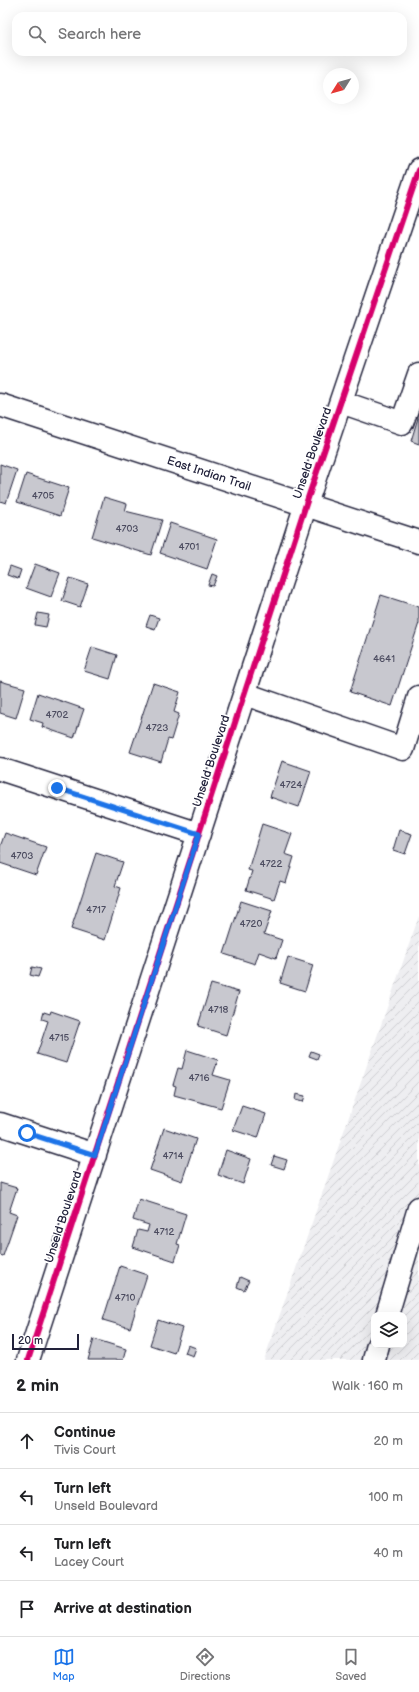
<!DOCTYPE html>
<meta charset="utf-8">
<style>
body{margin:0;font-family:"Balsamiq Sans",sans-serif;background:#f2f2f2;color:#202124}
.controls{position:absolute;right:12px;bottom:12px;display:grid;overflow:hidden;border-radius:8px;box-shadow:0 4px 16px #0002}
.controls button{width:36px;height:36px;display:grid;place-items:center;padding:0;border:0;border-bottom:1px solid #e0e0e0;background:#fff;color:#202124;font:20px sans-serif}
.compass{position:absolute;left:323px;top:68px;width:36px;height:36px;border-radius:50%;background:#fff;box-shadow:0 4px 16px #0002;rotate:233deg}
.scale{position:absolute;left:12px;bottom:10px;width:67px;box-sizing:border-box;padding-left:4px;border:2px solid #22223b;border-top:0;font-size:11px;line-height:14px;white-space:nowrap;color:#22223b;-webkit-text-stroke:3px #fff;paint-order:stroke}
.stop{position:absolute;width:12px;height:12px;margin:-9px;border:3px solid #1a73e8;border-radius:50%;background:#fff}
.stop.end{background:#1a73e8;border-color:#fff;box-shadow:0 1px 4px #0008}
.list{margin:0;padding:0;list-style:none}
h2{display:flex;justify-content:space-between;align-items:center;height:52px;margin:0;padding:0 16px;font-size:17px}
h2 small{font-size:13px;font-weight:400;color:#757577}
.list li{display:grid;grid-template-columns:26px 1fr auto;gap:12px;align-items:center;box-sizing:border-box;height:56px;padding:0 16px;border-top:1px solid #e0e0e0}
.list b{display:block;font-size:15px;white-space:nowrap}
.list p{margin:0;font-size:13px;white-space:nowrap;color:#757577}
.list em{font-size:13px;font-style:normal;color:#757577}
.icon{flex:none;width:22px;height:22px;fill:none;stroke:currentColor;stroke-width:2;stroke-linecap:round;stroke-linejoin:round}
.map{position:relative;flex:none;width:419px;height:1360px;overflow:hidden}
.search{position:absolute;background:#fff;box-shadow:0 4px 16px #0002;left:12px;right:12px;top:12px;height:44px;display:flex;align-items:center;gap:10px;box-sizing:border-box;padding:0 14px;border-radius:12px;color:#757577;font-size:15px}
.sheet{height:276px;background:#fff}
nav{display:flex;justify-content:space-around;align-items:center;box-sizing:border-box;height:56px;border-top:1px solid #e0e0e0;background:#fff;font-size:11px;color:#757577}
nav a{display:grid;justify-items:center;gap:2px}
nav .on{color:#1a73e8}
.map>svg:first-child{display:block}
.industrial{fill:url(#industrial-furrows);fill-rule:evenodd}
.building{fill:#c8c8cf;stroke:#22223b}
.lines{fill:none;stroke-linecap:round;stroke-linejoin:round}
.minor-casing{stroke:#22223b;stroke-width:25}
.major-casing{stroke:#22223b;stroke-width:25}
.minor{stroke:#fff;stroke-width:22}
.major{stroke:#fff;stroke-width:22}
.cycleway-casing{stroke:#fff;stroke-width:8}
.cycleway{stroke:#d6006c;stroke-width:6}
.route{stroke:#1a73e8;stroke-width:5}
.labels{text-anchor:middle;stroke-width:3.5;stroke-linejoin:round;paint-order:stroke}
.number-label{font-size:10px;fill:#4c4c60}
.street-label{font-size:12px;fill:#22223b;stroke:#fff}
</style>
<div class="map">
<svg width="419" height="1360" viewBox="0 0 419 1360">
<defs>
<pattern id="industrial-furrows" width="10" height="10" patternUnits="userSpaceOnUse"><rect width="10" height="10" fill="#eeeef1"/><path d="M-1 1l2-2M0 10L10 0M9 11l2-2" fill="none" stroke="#ccccd0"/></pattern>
</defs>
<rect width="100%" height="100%" fill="#fff"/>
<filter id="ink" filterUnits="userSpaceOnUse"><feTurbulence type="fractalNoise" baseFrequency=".025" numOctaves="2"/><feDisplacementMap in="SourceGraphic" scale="8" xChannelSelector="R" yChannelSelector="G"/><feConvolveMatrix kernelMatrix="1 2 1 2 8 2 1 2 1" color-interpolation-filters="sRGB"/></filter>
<g filter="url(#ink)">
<path class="industrial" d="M419 916V1360H264ZM374 1315H404V1345H374Z"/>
<path class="building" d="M419 407V444L411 441 418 418 416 417Z
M0 464 17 470 6 503 0 501Z
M26 474 69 488 60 516 17 502Z
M104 497 127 504 125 511 162 520 151 555 92 537Z
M170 523 217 539 207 569 160 553Z
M35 564 60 573 51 597 26 588Z
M10 566 21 570 18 579 7 575Z
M212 574 217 576 213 586 208 585Z
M70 578 88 584 80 607 62 601Z
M381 595 419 607V623L392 706 350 692Z
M38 613 49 615 46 627 35 625Z
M150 615 159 618 155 629 146 626Z
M92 647 117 655 110 679 84 671Z
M0 681 25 688 16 718 0 713Z
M153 683 180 692 174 712 179 714 171 740 168 739 161 762 130 752Z
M38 693 84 709 74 738 42 727 43 723 30 719Z
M282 761 311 771 299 807 270 797Z
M262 824 292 834 285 854 294 857 286 883 280 881 274 899 246 890 252 871 248 870Z
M399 830 412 834 405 854 393 850Z
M5 833 46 847 36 875 0 863V847Z
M96 853 123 862 115 886 121 888 105 940 71 929Z
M241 901 272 911 264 934 282 940 276 958 259 952 255 964 224 954Z
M288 957 313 965 305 991 280 983Z
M32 967 41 969 38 977 30 975Z
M211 984 239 992 226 1035 198 1026Z
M51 1011 80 1021 66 1063 37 1054 48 1021 42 1019 44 1012 50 1014Z
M187 1050 218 1060 213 1075 230 1080 221 1108 174 1095 176 1086 173 1085 178 1068 182 1069Z
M311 1051 319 1054 317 1059 309 1056Z
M296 1094 305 1096 303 1102 295 1100Z
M242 1106 266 1114 258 1138 233 1130Z
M164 1128 196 1139 182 1181 150 1170Z
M226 1150 251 1159 243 1184 218 1175Z
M274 1156 287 1160 284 1169 271 1165Z
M0 1183 17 1188 9 1212 17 1215 3 1256 0 1255Z
M139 1199 186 1214 177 1244 180 1245 175 1261 133 1247 138 1230 147 1232 149 1225 133 1220Z
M120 1266 147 1275 130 1328 103 1320Z
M240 1277 249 1281 244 1290 237 1287Z
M158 1320 182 1328 174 1353 150 1345Z
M94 1339 126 1349 123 1360H88Z
M188 1345 196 1348 193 1356 185 1353Z"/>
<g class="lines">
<defs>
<path id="minor" d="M341 402 402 423 419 374
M245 694 403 749 419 697
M0 769 199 834
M0 1124 95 1155
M387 1315 419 1208
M28 1360 306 504 419 170
M374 1360 378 1345"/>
<g id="major">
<path id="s1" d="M0 405 419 542"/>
</g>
</defs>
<use href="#minor" class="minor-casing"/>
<use href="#major" class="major-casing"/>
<use href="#minor" class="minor"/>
<use href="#major" class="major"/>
<defs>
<path id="cycleway" d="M28 1360 306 504 419 170"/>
</defs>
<use href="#cycleway" class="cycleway-casing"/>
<use href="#cycleway" class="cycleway"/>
</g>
</g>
<g class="lines" filter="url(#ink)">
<path class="route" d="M27 1133 95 1155 199 834 57 788"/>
</g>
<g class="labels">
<g class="number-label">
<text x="43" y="499">4705</text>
<text x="127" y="532">4703</text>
<text x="189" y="550">4701</text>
<text x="384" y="662">4641</text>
<text x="57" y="718">4702</text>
<text x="157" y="731">4723</text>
<text x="291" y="788">4724</text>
<text x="22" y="859">4703</text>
<text x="271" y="867">4722</text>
<text x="96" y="913">4717</text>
<text x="251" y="927">4720</text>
<text x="218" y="1013">4718</text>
<text x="59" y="1041">4715</text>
<text x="199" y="1081">4716</text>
<text x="173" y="1159">4714</text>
<text x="164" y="1235">4712</text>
<text x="125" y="1301">4710</text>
</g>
<g class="street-label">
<text transform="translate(312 453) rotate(-71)" y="4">Unseld Boulevard</text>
<text dy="4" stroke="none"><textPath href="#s1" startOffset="220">East Indian Trail</textPath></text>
<text transform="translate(211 761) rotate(-72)" y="4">Unseld Boulevard</text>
<text transform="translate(63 1217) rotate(-72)" y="4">Unseld Boulevard</text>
</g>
</g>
</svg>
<div class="controls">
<button><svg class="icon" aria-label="layers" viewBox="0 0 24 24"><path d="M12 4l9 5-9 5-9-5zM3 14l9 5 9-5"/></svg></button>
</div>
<svg class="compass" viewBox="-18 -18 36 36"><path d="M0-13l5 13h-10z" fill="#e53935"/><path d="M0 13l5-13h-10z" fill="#757577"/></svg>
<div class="scale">20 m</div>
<div class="stop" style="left:27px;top:1133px"></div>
<div class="stop end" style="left:57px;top:788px"></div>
<div class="search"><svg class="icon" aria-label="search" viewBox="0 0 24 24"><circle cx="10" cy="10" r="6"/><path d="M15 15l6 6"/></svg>Search here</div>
</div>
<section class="sheet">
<h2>2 min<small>Walk · 160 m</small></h2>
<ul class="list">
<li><svg class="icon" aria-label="ahead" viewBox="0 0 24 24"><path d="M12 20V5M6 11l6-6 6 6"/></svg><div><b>Continue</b><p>Tivis Court</p></div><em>20 m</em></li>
<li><svg class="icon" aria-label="left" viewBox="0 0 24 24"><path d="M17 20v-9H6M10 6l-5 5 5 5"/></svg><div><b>Turn left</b><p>Unseld Boulevard</p></div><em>100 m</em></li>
<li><svg class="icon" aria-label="left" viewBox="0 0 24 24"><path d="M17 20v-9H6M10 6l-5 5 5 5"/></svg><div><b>Turn left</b><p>Lacey Court</p></div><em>40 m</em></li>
<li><svg class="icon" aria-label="arrive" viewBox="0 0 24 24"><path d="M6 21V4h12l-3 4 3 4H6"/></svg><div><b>Arrive at destination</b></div></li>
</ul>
</section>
<nav>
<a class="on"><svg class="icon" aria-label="map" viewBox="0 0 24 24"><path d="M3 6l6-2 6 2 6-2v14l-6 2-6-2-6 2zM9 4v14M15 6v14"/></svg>Map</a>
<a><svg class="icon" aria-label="directions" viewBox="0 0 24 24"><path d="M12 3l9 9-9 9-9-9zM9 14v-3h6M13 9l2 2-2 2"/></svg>Directions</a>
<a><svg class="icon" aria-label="saved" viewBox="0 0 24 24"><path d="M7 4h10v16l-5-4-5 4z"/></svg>Saved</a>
</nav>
